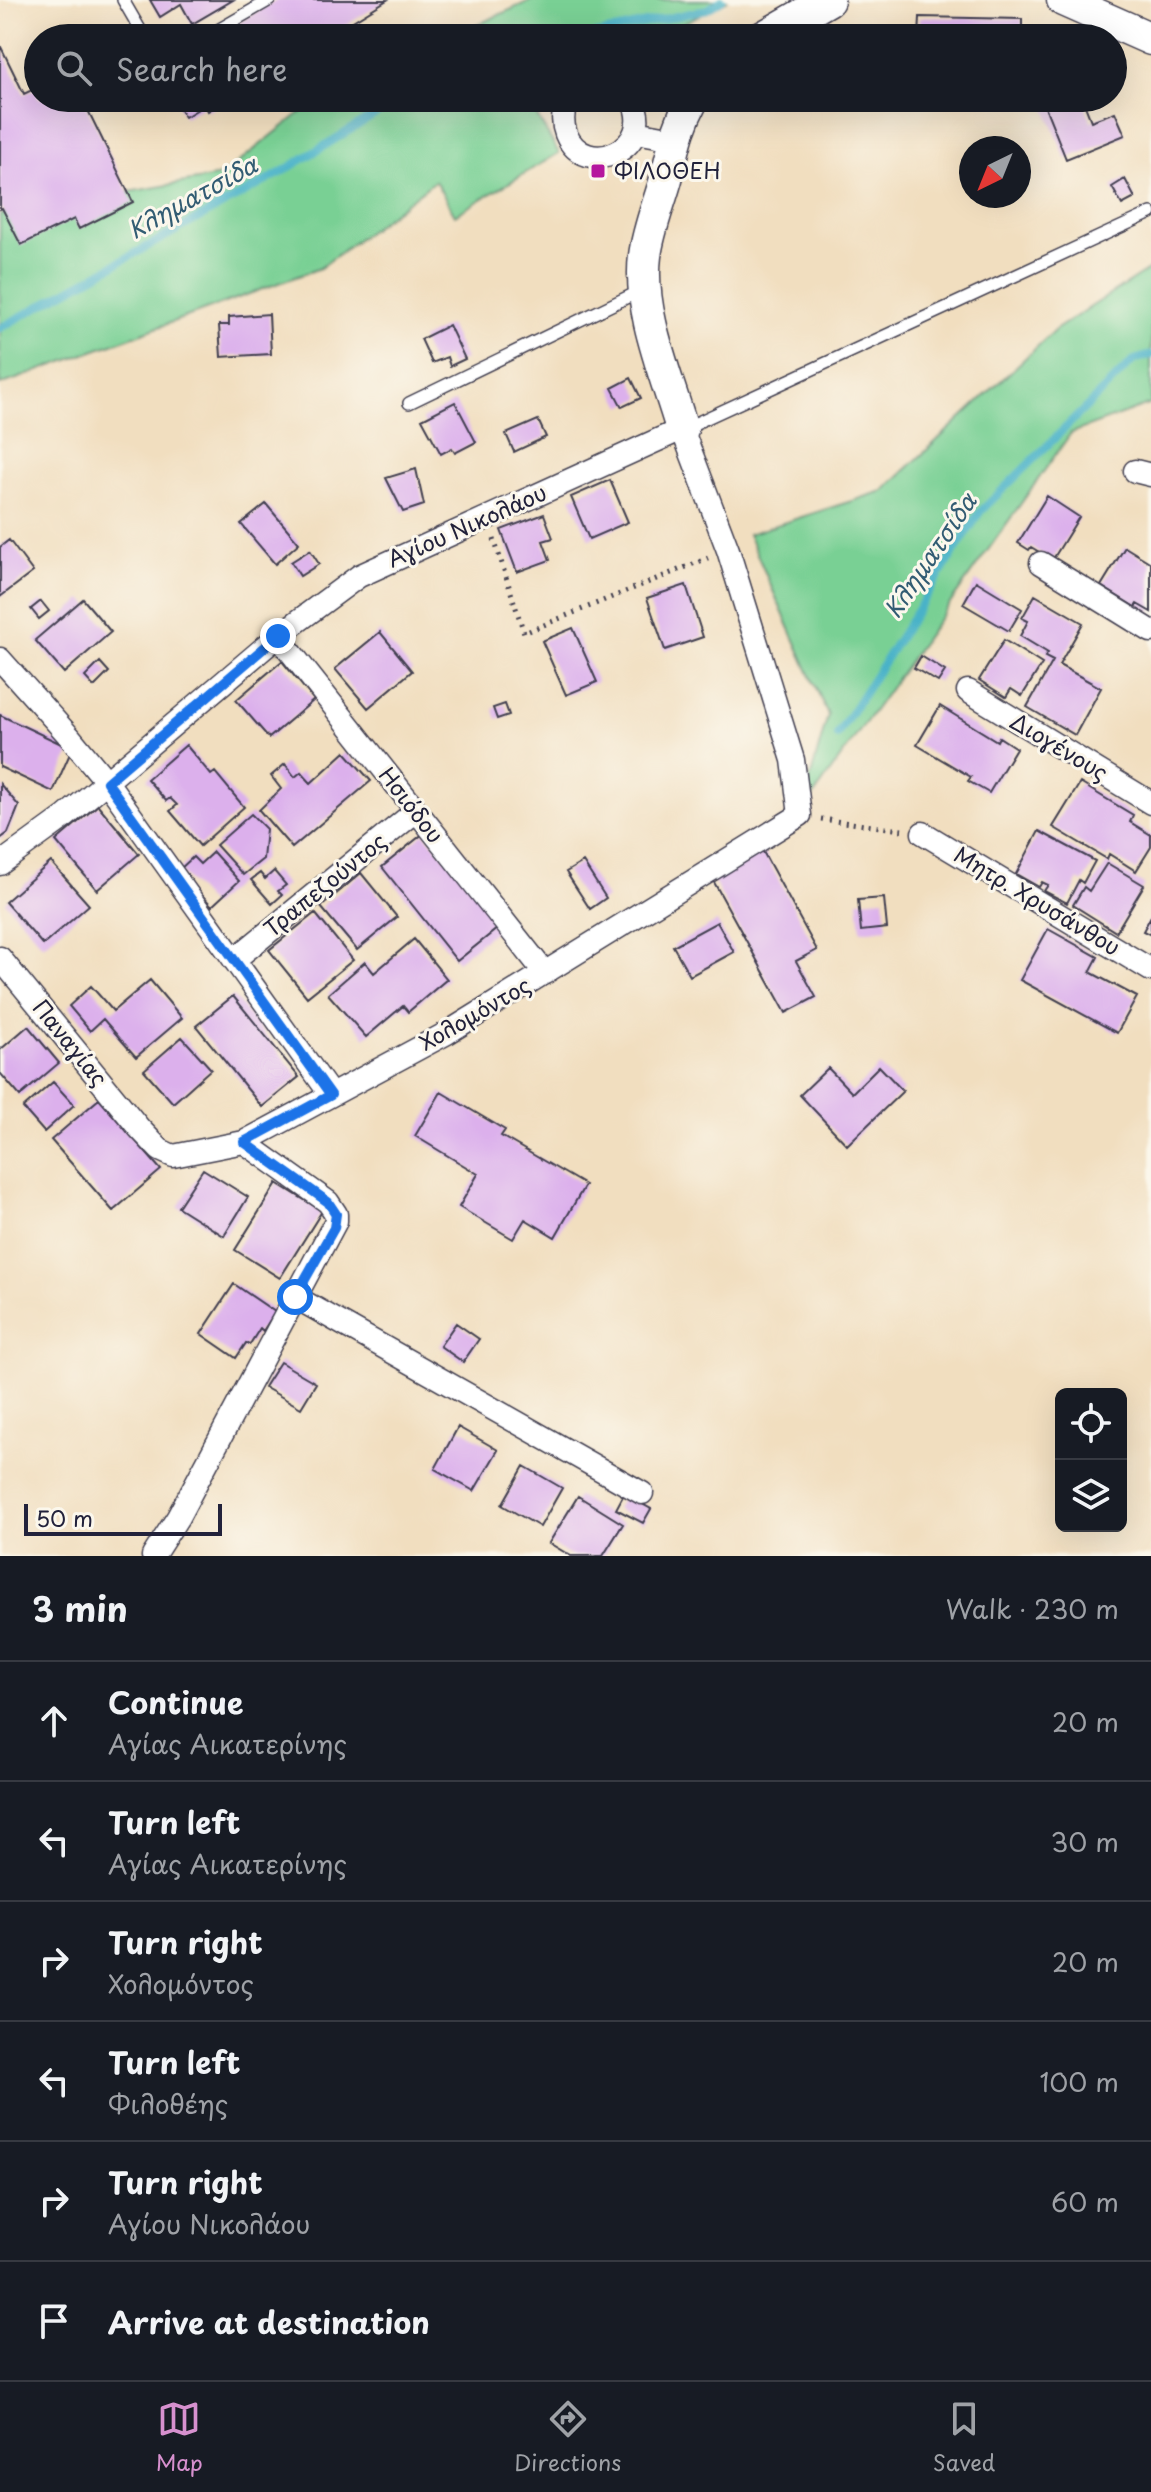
<!DOCTYPE html>
<meta charset="utf-8">
<style>
body{margin:0;font-family:"Playpen Sans",sans-serif;background:#20242c;color:#f1f3f6}
.controls{position:absolute;right:24px;bottom:24px;display:grid;overflow:hidden;border-radius:12px;box-shadow:0 8px 32px #0002}
.controls button{width:72px;height:72px;display:grid;place-items:center;padding:0;border:0;border-bottom:2px solid #363941;background:#171b24;color:#f1f3f6;font:40px sans-serif}
.compass{position:absolute;left:959px;top:136px;width:72px;height:72px;border-radius:50%;background:#171b24;box-shadow:0 8px 32px #0002;rotate:223deg}
.scale{position:absolute;left:24px;bottom:20px;width:198px;box-sizing:border-box;padding-left:8px;border:4px solid #22223b;border-top:0;font-size:22px;line-height:28px;white-space:nowrap;color:#22223b;-webkit-text-stroke:6px #fbf7ec;paint-order:stroke}
.stop{position:absolute;width:24px;height:24px;margin:-18px;border:6px solid #1a73e8;border-radius:50%;background:#fff}
.stop.end{background:#1a73e8;border-color:#fff;box-shadow:0 2px 8px #0008}
.list{margin:0;padding:0;list-style:none}
h2{display:flex;justify-content:space-between;align-items:center;height:104px;margin:0;padding:0 32px;font-size:34px}
h2 small{font-size:26px;font-weight:400;color:#9ea1a6}
.list li{display:grid;grid-template-columns:52px 1fr auto;gap:24px;align-items:center;box-sizing:border-box;height:120px;padding:0 32px;border-top:2px solid #363941}
.list b{display:block;font-size:30px;white-space:nowrap}
.list p{margin:0;font-size:26px;white-space:nowrap;color:#9ea1a6}
.list em{font-size:26px;font-style:normal;color:#9ea1a6}
.icon{flex:none;width:44px;height:44px;fill:none;stroke:currentColor;stroke-width:2;stroke-linecap:round;stroke-linejoin:round}
.map{position:relative;flex:none;width:1151px;height:1556px;overflow:hidden}
.search{position:absolute;background:#171b24;box-shadow:0 8px 32px #0002;left:24px;right:24px;top:24px;height:88px;display:flex;align-items:center;gap:20px;box-sizing:border-box;padding:0 28px;border-radius:44px;color:#9ea1a6;font-size:30px}
.sheet{height:824px;background:#171b24}
nav{display:flex;justify-content:space-around;align-items:center;box-sizing:border-box;height:112px;border-top:2px solid #363941;background:#171b24;font-size:22px;color:#9ea1a6}
nav a{display:grid;justify-items:center;gap:4px}
nav .on{color:#d690ce}
.map>svg:first-child{display:block}
.green{fill:#79d094;stroke:#4e7968;stroke-width:2}
.lines{fill:none;stroke-linecap:round;stroke-linejoin:round}
.stream{stroke:#49b2c8;stroke-width:8}
.building{fill:#dcb0ec}
.lane-casing{stroke:#413e4f;stroke-width:14}
.street-casing{stroke:#413e4f;stroke-width:25}
.secondary-casing{stroke:#413e4f;stroke-width:35}
.path{stroke:#413e4f;stroke-width:5;stroke-dasharray:2 6;stroke-linecap:butt}
.lane{stroke:#fff;stroke-width:11}
.street{stroke:#fff;stroke-width:22}
.secondary{stroke:#fff;stroke-width:32}
.route{stroke:#1a73e8;stroke-width:10}
.poi-dot{fill:#b5179e;stroke:#fbf7ec;stroke-width:3}
.labels{text-anchor:middle;stroke-width:6;stroke-linejoin:round;paint-order:stroke}
.poi-label{font-size:22px;fill:#22223b;stroke:#fbf7ec;text-anchor:start}
.street-label{font-size:22px;fill:#22223b;stroke:#fbf7ec}
.water-label{font-size:24px;font-style:italic;fill:#325c73;stroke:#fbf7ec}
</style>
<div class="map">
<svg width="1151" height="1556" viewBox="0 0 1151 1556">
<rect width="100%" height="100%" fill="#fbf7ec"/>
<filter id="ink" filterUnits="userSpaceOnUse"><feTurbulence type="fractalNoise" baseFrequency=".0125" numOctaves="2"/><feDisplacementMap in="SourceGraphic" scale="16" xChannelSelector="R" yChannelSelector="G"/><feConvolveMatrix kernelMatrix="1 2 1 2 8 2 1 2 1" color-interpolation-filters="sRGB"/></filter>
<filter id="wash" filterUnits="userSpaceOnUse"><feTurbulence type="fractalNoise" baseFrequency=".006" numOctaves="4" result="noise"/><feDisplacementMap in="SourceGraphic" scale="32" xChannelSelector="R" yChannelSelector="G"/><feGaussianBlur stdDeviation="1.8" result="paint"/><feColorMatrix in="noise" values="0 0 0 0 0 0 0 0 0 0 0 0 0 0 0 0 0 1.4 0 .05"/><feComposite in="paint" operator="in"/></filter>
<g filter="url(#wash)">
<rect width="100%" height="100%" fill="#f1debf"/>
<path class="green" d="M532 0H728L655 38H448Z
M319 98H544L532 108 559 153 455 215 435 181 320 268 0 385V214L221 176Z
M1151 268V404L1071 433 800 815 828 715 748 534 883 491 1055 330Z"/>
<g class="lines">
<path class="stream" d="M581 38 708 9 722 0
M0 328 277 175 402 98
M837 735 980 512 1134 360 1151 355"/>
</g>
<g id="blocks">
<path class="building" d="M150 0H233L192 24 181 4 160 17Z
M276 0H387L325 38H214Z
M920 17 1022 19V38H919Z
M0 45 24 94 38 87V98H82L133 202 79 229 74 219 21 245 2 208 0 209Z
M173 98H228L208 111 205 105 185 117Z
M1058 98H1082L1091 121 1115 112 1125 135 1066 159 1044 104Z
M1125 179 1135 198 1122 205 1112 187Z
M269 314 271 354 221 357 219 325H229V317Z
M449 325 465 359 450 366 447 357 432 363 421 339Z
M631 378 641 398 622 407 612 388Z
M455 402 476 442 455 453 452 448 441 454 422 419Z
M538 420 546 437 514 452 506 434Z
M416 469 424 505 403 512 386 478Z
M610 480 628 522 589 539 571 497Z
M1047 496 1079 517 1050 564 1044 555 1031 547 1029 550 1018 543Z
M266 504 299 543 275 564 241 524Z
M544 514 553 538 543 541 550 560 517 572 501 530Z
M9 540 33 572 0 597V547Z
M1125 547 1151 563V612L1137 604 1135 607 1101 586Z
M310 550 319 564 300 576 291 562Z
M976 581 1022 609 1009 631 963 604Z
M686 585 703 637 665 650 647 598Z
M1035 595 1083 623 1059 665 1101 688 1075 735 1027 707 1053 661 1045 657 1048 653 1020 636 1028 621 1022 618Z
M83 599 111 632 64 673 35 640Z
M41 601 49 611 39 619 31 609Z
M573 628 597 682 566 695 542 641Z
M380 632 412 671 368 708 335 669Z
M1004 640 1042 664 1022 696 1011 689 1006 697 979 680Z
M921 656 945 671 938 682 914 668Z
M282 661 314 700 269 738 236 700Z
M100 662 109 672 94 687 85 677Z
M505 704 509 715 497 719 493 708Z
M940 706 997 741 999 737 1016 748 989 793 968 781 971 777 917 745Z
M0 715 72 749 53 792 0 767Z
M186 745 211 775 215 772 244 807 200 846 170 811 177 805 170 798 166 801 147 779Z
M345 752 371 781 292 848 259 810 281 789 271 776 285 764 295 777 301 772 311 783Z
M1080 783 1133 815 1130 822 1151 835V847L1136 871 1109 854 1107 859 1053 827Z
M0 784 19 806 8 833 0 839Z
M98 805 139 854 97 890 56 841Z
M251 814 266 829 263 859 243 875 216 845Z
M1039 831 1095 861 1083 883 1079 880 1067 903 1044 891 1048 885 1042 882 1039 887 1016 874Z
M424 833 503 924 457 961 382 867Z
M761 848 817 950 796 961 816 997 786 1013 710 875Z
M213 852 239 881 212 906 179 870 193 857 200 864Z
M51 862 89 905 43 945 5 902Z
M583 862 606 898 590 909 566 872Z
M1107 863 1144 885 1116 932 1073 905 1084 887 1089 891Z
M274 871 286 885 278 891 282 895 272 904 251 880 260 873 265 879Z
M361 873 397 917 357 950 321 907Z
M884 898 887 928 861 931 858 900Z
M315 913 353 960 307 997 269 950Z
M1151 916V935L1143 931Z
M717 922 734 952 690 976 673 946Z
M1048 929 1098 957 1090 972 1137 997 1117 1033 1020 980Z
M414 939 447 979 408 1012 403 1006 366 1037 328 994 365 962 374 973Z
M150 980 182 1018 136 1057 103 1019 90 1031 69 1006 91 986 113 1011Z
M233 996 299 1077 262 1107 196 1026Z
M28 1026 59 1063 20 1096 0 1073V1050Z
M182 1037 211 1069 173 1103 144 1070Z
M879 1066 903 1091 847 1145 800 1095 828 1068 852 1093Z
M53 1082 74 1105 44 1132 23 1108Z
M441 1092 505 1130 501 1136 585 1185 555 1237 525 1219 513 1239 459 1207 478 1174 415 1136Z
M99 1099 161 1170 113 1211 51 1140Z
M203 1169 248 1197 224 1236 178 1207Z
M277 1183 322 1211 280 1278 235 1250Z
M234 1284 275 1312 263 1331 260 1328 250 1344 246 1343 236 1358 201 1334Z
M456 1323 479 1339 463 1362 440 1346Z
M280 1362 316 1383 301 1408 264 1387Z
M458 1427 498 1450 474 1491 435 1469Z
M524 1466 562 1488 540 1527 502 1505Z
M624 1494 651 1509 643 1523 616 1509Z
M578 1496 623 1524 603 1556H571L549 1543Z"/>
</g>
</g>
<g filter="url(#ink)">
<use href="#blocks" fill-opacity="0" stroke="#413e4f" stroke-width="2"/>
<g class="lines">
<defs>
<path id="lane" d="M123 0 145 38
M204 38 270 0
M409 403 640 291
M683 429 1151 213"/>
<path id="street" d="M569 98C563 109 561 121 566 134 585 181 659 148 631 98
M636 132 674 139
M1135 471 1151 475
M1041 563 1151 631
M278 636 545 973
M0 659 69 736 107 782 331 1095
M968 691 1151 803
M923 833 1151 970
M0 864 66 816 278 636 359 576 682 429 728 550 793 760 800 815 447 1033 244 1142 173 1156 160 1150 139 1128 0 958
M234 960 416 811
M295 1297 642 1493
M153 1556 178 1517 336 1221V1214L328 1202 244 1142"/>
<path id="secondary" d="M1063 0 1151 39
M762 38 828 0
M682 429C667 377 638 311 645 256 648 231 659 204 666 179 674 148 677 128 693 98"/>
</defs>
<use href="#lane" class="lane-casing"/>
<use href="#street" class="street-casing"/>
<use href="#secondary" class="secondary-casing"/>
<path class="path" d="M494 539 524 633 708 558
M821 819 902 830"/>
<use href="#lane" class="lane"/>
<use href="#street" class="street"/>
<use href="#secondary" class="secondary"/>
</g>
</g>
<g class="lines" filter="url(#ink)">
<path class="route" d="M278 636 107 782 331 1095 244 1142 328 1202 336 1214 334 1228 295 1297"/>
</g>
<rect class="poi-dot" x="590" y="163" width="16" height="16" rx="4"/>
<g class="labels">
<g class="poi-label">
<text x="614" y="179">ΦΙΛΟΘΕΗ</text>
</g>
<g class="street-label">
<text transform="translate(467 526) rotate(-24)" y="8">Αγίου Νικολάου</text>
<text transform="translate(1059 747) rotate(31)" y="8">Διογένους</text>
<text transform="translate(411 805) rotate(52)" y="8">Ησιόδου</text>
<text transform="translate(325 885) rotate(-39)" y="8">Τραπεζούντος</text>
<text transform="translate(1037 901) rotate(31)" y="8">Μητρ. Χρυσάνθου</text>
<text transform="translate(475 1014) rotate(-30)" y="8">Χολομόντος</text>
<text transform="translate(70 1043) rotate(51)" y="8">Παναγίας</text>
</g>
<g class="water-label">
<text transform="translate(193 198) rotate(-29)" y="8">Κληματσίδα</text>
<text transform="translate(931 556) rotate(-56)" y="8">Κληματσίδα</text>
</g>
</g>
</svg>
<div class="controls">
<button><svg class="icon" aria-label="locate" viewBox="0 0 24 24"><circle cx="12" cy="12" r="6"/><path d="M12 2v4M12 18v4M2 12h4M18 12h4"/></svg></button>
<button><svg class="icon" aria-label="layers" viewBox="0 0 24 24"><path d="M12 4l9 5-9 5-9-5zM3 14l9 5 9-5"/></svg></button>
</div>
<svg class="compass" viewBox="-18 -18 36 36"><path d="M0-13l5 13h-10z" fill="#e53935"/><path d="M0 13l5-13h-10z" fill="#9ea1a6"/></svg>
<div class="scale">50 m</div>
<div class="stop" style="left:295px;top:1297px"></div>
<div class="stop end" style="left:278px;top:636px"></div>
<div class="search"><svg class="icon" aria-label="search" viewBox="0 0 24 24"><circle cx="10" cy="10" r="6"/><path d="M15 15l6 6"/></svg>Search here</div>
</div>
<section class="sheet">
<h2>3 min<small>Walk · 230 m</small></h2>
<ul class="list">
<li><svg class="icon" aria-label="ahead" viewBox="0 0 24 24"><path d="M12 20V5M6 11l6-6 6 6"/></svg><div><b>Continue</b><p>Αγίας Αικατερίνης</p></div><em>20 m</em></li>
<li><svg class="icon" aria-label="left" viewBox="0 0 24 24"><path d="M17 20v-9H6M10 6l-5 5 5 5"/></svg><div><b>Turn left</b><p>Αγίας Αικατερίνης</p></div><em>30 m</em></li>
<li><svg class="icon" aria-label="right" viewBox="0 0 24 24"><path d="M7 20v-9h11M14 6l5 5-5 5"/></svg><div><b>Turn right</b><p>Χολομόντος</p></div><em>20 m</em></li>
<li><svg class="icon" aria-label="left" viewBox="0 0 24 24"><path d="M17 20v-9H6M10 6l-5 5 5 5"/></svg><div><b>Turn left</b><p>Φιλοθέης</p></div><em>100 m</em></li>
<li><svg class="icon" aria-label="right" viewBox="0 0 24 24"><path d="M7 20v-9h11M14 6l5 5-5 5"/></svg><div><b>Turn right</b><p>Αγίου Νικολάου</p></div><em>60 m</em></li>
<li><svg class="icon" aria-label="arrive" viewBox="0 0 24 24"><path d="M6 21V4h12l-3 4 3 4H6"/></svg><div><b>Arrive at destination</b></div></li>
</ul>
</section>
<nav>
<a class="on"><svg class="icon" aria-label="map" viewBox="0 0 24 24"><path d="M3 6l6-2 6 2 6-2v14l-6 2-6-2-6 2zM9 4v14M15 6v14"/></svg>Map</a>
<a><svg class="icon" aria-label="directions" viewBox="0 0 24 24"><path d="M12 3l9 9-9 9-9-9zM9 14v-3h6M13 9l2 2-2 2"/></svg>Directions</a>
<a><svg class="icon" aria-label="saved" viewBox="0 0 24 24"><path d="M7 4h10v16l-5-4-5 4z"/></svg>Saved</a>
</nav>
